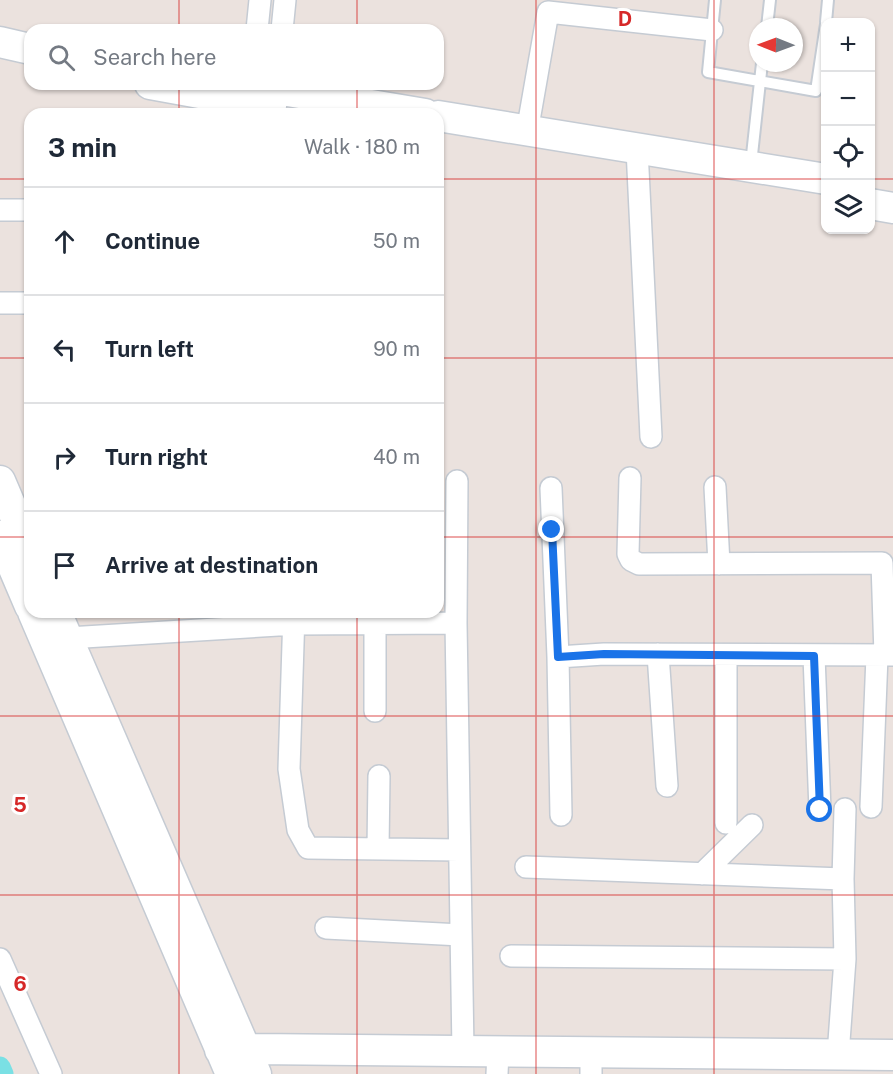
<!DOCTYPE html>
<meta charset="utf-8">
<style>
body{margin:0;font-family:"Public Sans",sans-serif;background:#f6f6f7;color:#1f2937}
.controls{position:absolute;right:18px;top:18px;display:grid;overflow:hidden;border-radius:12px;box-shadow:0 2px 4px #0004}
.controls button{width:54px;height:54px;display:grid;place-items:center;padding:0;border:0;border-bottom:2px solid #e0e1e3;background:#fff;color:#1f2937;font:30px sans-serif}
.compass{position:absolute;left:749px;top:18px;width:54px;height:54px;border-radius:50%;background:#fff;box-shadow:0 2px 4px #0004;rotate:271deg}
.stop{position:absolute;width:18px;height:18px;margin:-14px;border:4px solid #1a73e8;border-radius:50%;background:#fff}
.stop.end{background:#1a73e8;border-color:#fff;box-shadow:0 2px 6px #0008}
.list{margin:0;padding:0;list-style:none}
h2{display:flex;justify-content:space-between;align-items:center;height:78px;margin:0;padding:0 24px;font-size:26px}
h2 small{font-size:20px;font-weight:400;color:#747a83}
.list li{display:grid;grid-template-columns:39px 1fr auto;gap:18px;align-items:center;box-sizing:border-box;height:108px;padding:0 24px;border-top:2px solid #e0e1e3}
.list b{display:block;font-size:22px;white-space:nowrap}
.list em{font-size:20px;font-style:normal;color:#747a83}
.icon{flex:none;width:33px;height:33px;fill:none;stroke:currentColor;stroke-width:2;stroke-linecap:round;stroke-linejoin:round}
.map{position:relative;flex:none;width:893px;height:1074px;overflow:hidden}
.search{position:absolute;background:#fff;box-shadow:0 2px 4px #0004;left:24px;top:24px;width:420px;height:66px;display:flex;align-items:center;gap:15px;box-sizing:border-box;padding:0 21px;border-radius:18px;color:#747a83;font-size:22px}
.panel{position:absolute;background:#fff;box-shadow:0 2px 4px #0004;left:24px;top:108px;width:420px;height:510px;border-radius:18px}
.map>svg:first-child{display:block}
.lines{fill:none;stroke-linecap:round;stroke-linejoin:round}
.canal{stroke:#7ae0e4;stroke-width:21}
.lane-casing{stroke:#c5cbd3;stroke-width:14}
.street-casing{stroke:#c5cbd3;stroke-width:24}
.secondary-casing{stroke:#c5cbd3;stroke-width:33}
.lane{stroke:#fff;stroke-width:10}
.street{stroke:#fff;stroke-width:21}
.secondary{stroke:#fff;stroke-width:30}
.route{stroke:#1a73e8;stroke-width:8}
.grid{fill:none;stroke:#d62828;stroke-width:1.5;stroke-opacity:0.55}
.grid-label{font-size:20px;text-anchor:middle;font-weight:bold;fill:#d62828;stroke:#fff;stroke-width:6;stroke-linejoin:round;paint-order:stroke}
</style>
<div class="map">
<svg width="893" height="1074" viewBox="0 0 893 1074">
<rect width="100%" height="100%" fill="#ebe2de"/>
<g class="lines">
<path class="canal" d="M0 1067 3 1074"/>
<defs>
<path id="lane" d="M715 0 708 72 816 91 826 24
M826 22 828 0
M767 27 770 0
M751 164 762 63"/>
<path id="street" d="M257 30 260 0
M282 30 285 0
M527 132 548 12 712 30
M637 149 651 437
M0 210H30
M0 303H30
M630 478 628 554 631 560 639 564 882 563 885 655
M457 481 456 623 463 1051
M715 487 719 564
M551 488 558 657 561 815
M294 613 289 769 298 830 308 848 459 850
M55 642 68 638 295 624 456 623
M658 654 667 786
M814 656 820 810
M558 657 604 654 893 655
M375 711V612
M871 807 877 656
M726 823V656
M378 849 379 776
M526 867 843 879
M702 874 752 825
M326 928 461 935
M511 956 845 959
M0 959 51 1074
M838 1055 845 959 843 879 845 809
M497 1074 498 1052
M591 1074V1066"/>
<path id="secondary" d="M0 42 30 49
M150 84 271 106
M246 84 425 114
M438 116 826 179
M870 204 893 208
M0 481 30 551
M0 536 30 606
M33 612 231 1074
M56 612 256 1074
M220 1050 245 1049 893 1055"/>
</defs>
<use href="#lane" class="lane-casing"/>
<use href="#street" class="street-casing"/>
<use href="#secondary" class="secondary-casing"/>
<use href="#lane" class="lane"/>
<use href="#street" class="street"/>
<use href="#secondary" class="secondary"/>
</g>
<g class="lines">
<path class="route" d="M552 530 558 657 604 654 814 656 820 810"/>
</g>
<path class="grid" d="M179 0V30M357 0V30M536 0V1074M714 0V1074M179 84V114M357 84V114M0 179H30M438 179H826M870 179H893M0 358H30M438 358H893M0 537H30M438 537H893M179 612V1074M357 612V1074M0 716H893M0 895H893"/>
<g class="grid-label">
<text x="625" y="26">D</text>
<text x="20" y="812">5</text>
<text x="20" y="991">6</text>
</g>
</svg>
<div class="controls">
<button>+</button>
<button>−</button>
<button><svg class="icon" aria-label="locate" viewBox="0 0 24 24"><circle cx="12" cy="12" r="6"/><path d="M12 2v4M12 18v4M2 12h4M18 12h4"/></svg></button>
<button><svg class="icon" aria-label="layers" viewBox="0 0 24 24"><path d="M12 4l9 5-9 5-9-5zM3 14l9 5 9-5"/></svg></button>
</div>
<svg class="compass" viewBox="-18 -18 36 36"><path d="M0-13l5 13h-10z" fill="#e53935"/><path d="M0 13l5-13h-10z" fill="#747a83"/></svg>
<div class="stop" style="left:820px;top:810px"></div>
<div class="stop end" style="left:552px;top:530px"></div>
<div class="search"><svg class="icon" aria-label="search" viewBox="0 0 24 24"><circle cx="10" cy="10" r="6"/><path d="M15 15l6 6"/></svg>Search here</div>
<section class="panel">
<h2>3 min<small>Walk · 180 m</small></h2>
<ul class="list">
<li><svg class="icon" aria-label="ahead" viewBox="0 0 24 24"><path d="M12 20V5M6 11l6-6 6 6"/></svg><div><b>Continue</b></div><em>50 m</em></li>
<li><svg class="icon" aria-label="left" viewBox="0 0 24 24"><path d="M17 20v-9H6M10 6l-5 5 5 5"/></svg><div><b>Turn left</b></div><em>90 m</em></li>
<li><svg class="icon" aria-label="right" viewBox="0 0 24 24"><path d="M7 20v-9h11M14 6l5 5-5 5"/></svg><div><b>Turn right</b></div><em>40 m</em></li>
<li><svg class="icon" aria-label="arrive" viewBox="0 0 24 24"><path d="M6 21V4h12l-3 4 3 4H6"/></svg><div><b>Arrive at destination</b></div></li>
</ul>
</section>
</div>
